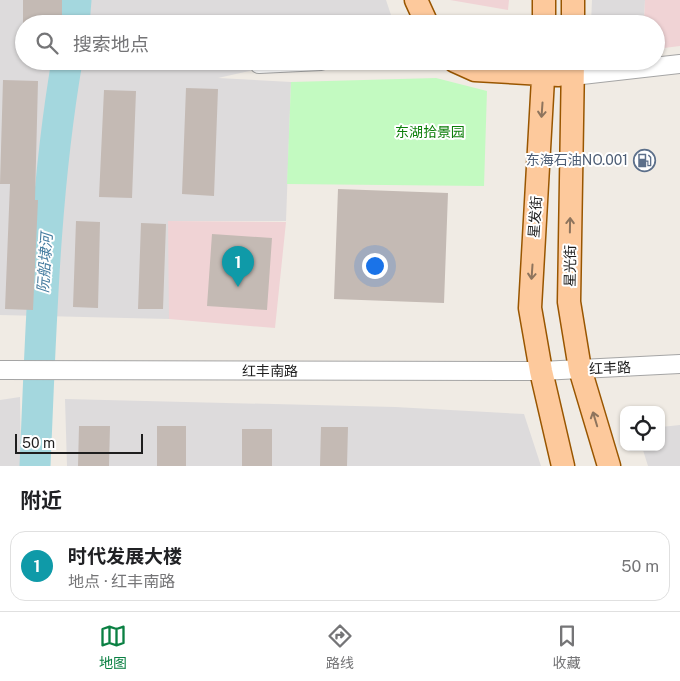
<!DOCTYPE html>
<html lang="zh">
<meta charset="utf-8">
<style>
body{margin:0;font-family:"Public Sans","Noto Sans SC",sans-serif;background:#f6f6f6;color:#202124}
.controls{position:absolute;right:15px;bottom:15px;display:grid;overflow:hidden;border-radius:10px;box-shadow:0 1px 4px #0004}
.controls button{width:45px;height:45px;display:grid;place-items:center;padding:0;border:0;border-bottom:1px solid #e0e0e0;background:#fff;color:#202124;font:25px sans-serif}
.scale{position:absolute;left:15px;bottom:12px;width:128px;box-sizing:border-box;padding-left:5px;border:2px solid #1e1e1e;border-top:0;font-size:14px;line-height:18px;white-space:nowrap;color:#1e1e1e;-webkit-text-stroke:4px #fff;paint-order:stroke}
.you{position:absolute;left:374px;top:265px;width:18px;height:18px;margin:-12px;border:4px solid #fff;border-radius:50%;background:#1a73e8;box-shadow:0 0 0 8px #1a73e833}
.badge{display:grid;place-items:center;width:32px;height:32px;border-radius:50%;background:#0b8043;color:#fff;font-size:16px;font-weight:700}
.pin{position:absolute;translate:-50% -41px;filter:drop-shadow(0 1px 2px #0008)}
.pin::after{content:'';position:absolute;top:26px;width:18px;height:15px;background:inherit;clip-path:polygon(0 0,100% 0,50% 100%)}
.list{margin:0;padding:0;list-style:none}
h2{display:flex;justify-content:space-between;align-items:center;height:65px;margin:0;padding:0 20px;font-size:21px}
h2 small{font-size:16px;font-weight:400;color:#757577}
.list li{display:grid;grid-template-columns:32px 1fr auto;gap:15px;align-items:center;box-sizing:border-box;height:70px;margin:0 10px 10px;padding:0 10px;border:1px solid #e0e0e0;border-radius:15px}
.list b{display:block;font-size:19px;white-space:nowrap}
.list p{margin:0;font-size:16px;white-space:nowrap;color:#757577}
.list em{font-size:16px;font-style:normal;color:#757577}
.icon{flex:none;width:28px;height:28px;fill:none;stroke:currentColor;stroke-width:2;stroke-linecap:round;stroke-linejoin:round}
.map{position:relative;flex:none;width:680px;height:466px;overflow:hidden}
.search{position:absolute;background:#fff;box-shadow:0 1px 4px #0004;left:15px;right:15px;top:15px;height:55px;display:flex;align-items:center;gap:12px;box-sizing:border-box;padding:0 18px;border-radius:28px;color:#757577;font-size:19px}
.sheet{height:145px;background:#fff}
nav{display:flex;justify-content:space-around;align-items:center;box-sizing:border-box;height:70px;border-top:1px solid #e0e0e0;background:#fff;font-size:14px;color:#757577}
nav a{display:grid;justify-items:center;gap:2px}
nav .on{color:#0b8043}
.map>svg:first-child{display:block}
.residential{fill:#dddbdc}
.commercial{fill:#f0d3d5}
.park{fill:#c3fac1}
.water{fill:#a4d7de}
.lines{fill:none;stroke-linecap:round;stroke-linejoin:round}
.river{stroke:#a4d7de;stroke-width:31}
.building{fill:#c4bab4}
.minor-casing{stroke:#a5a5a5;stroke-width:20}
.major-casing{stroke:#995600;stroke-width:25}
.minor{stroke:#fff;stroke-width:18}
.major{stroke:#fdc99c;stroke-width:22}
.oneway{stroke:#8e745d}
.labels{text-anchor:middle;stroke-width:4;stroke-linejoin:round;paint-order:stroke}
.park-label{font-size:14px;fill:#0d7f0a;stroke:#fff}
.service-label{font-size:14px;fill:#4e5e75;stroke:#fff;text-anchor:end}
.street-label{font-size:14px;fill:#1e1e1e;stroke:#fff}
.water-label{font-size:15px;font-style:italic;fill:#447b9f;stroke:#fff}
</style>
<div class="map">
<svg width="680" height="466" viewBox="0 0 680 466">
<rect width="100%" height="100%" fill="#f0ebe4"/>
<path class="residential" d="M0 0H386L394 24H24V61H295L218 78 291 82 286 221H169V319L0 315Z
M592 0H645L644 24H591Z
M20 397 21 466H0V400Z
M65 399 395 407 524 414 541 466H67Z
M680 425V466H648L642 447H661V427Z"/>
<path class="commercial" d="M449 0H509L508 10 450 0Z
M645 0H680V46L656 49V24H644Z
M168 221 286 222 275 328 169 319Z"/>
<path class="park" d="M436 78 487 91 484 186 287 184 291 82Z"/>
<path class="water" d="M47 410 46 466H26V411Z"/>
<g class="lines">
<path class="river" d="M74 24 76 0
M35 466C41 331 44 195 67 61"/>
</g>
<path class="building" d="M23 0H62V24H23Z
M3 80 38 81 35 200H38L33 310 5 309 10 184H0Z
M186 88 218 89 214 196 182 194Z
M104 90 136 91 132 198 99 197Z
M338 189 448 193 444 303 334 299Z
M76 221 100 222 98 308 73 307Z
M141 223 166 224 163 309H138Z
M212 234 272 238 267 310 207 306Z
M79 426H110L109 466H78Z
M157 426H186V466H157Z
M321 427H348L347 466H320Z
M242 429H272V466H242Z"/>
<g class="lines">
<defs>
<path id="minor" d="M259 64 321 61
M573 76 680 64
M0 370 541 371 680 364"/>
<path id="major" d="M416 0 427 24
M544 0V24
M573 0V24
M455 61 475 70 559 75
M544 61 530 308 541 371 563 466
M573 61 569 302 580 369 609 466"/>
</defs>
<use href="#minor" class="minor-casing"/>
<use href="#major" class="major-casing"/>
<use href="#minor" class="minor"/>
<use href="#major" class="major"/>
</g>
<defs><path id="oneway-shaft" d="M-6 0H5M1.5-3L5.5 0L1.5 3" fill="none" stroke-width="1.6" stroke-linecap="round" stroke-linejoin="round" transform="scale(1.25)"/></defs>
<g class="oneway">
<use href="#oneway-shaft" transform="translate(542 110) rotate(94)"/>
<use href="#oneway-shaft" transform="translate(570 225) rotate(-89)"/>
<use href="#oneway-shaft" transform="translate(532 272) rotate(94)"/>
<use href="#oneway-shaft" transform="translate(595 419) rotate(-107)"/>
</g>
<defs>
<symbol id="fuel-ring" viewBox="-11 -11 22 22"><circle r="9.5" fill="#fff" stroke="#5c6f8a" stroke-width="1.5"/><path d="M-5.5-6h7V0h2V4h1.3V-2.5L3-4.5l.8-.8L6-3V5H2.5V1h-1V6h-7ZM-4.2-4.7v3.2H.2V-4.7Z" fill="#5c6f8a"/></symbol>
</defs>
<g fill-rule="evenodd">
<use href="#fuel-ring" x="632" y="148" width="25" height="25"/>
</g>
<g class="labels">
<g class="park-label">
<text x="430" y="137">东湖拾景园</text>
</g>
<g class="service-label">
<text x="628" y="165">东海石油NO.001</text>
</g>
<g class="street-label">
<text transform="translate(535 217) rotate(-86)" y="5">星发街</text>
<text transform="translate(570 266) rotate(-89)" y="5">星光街</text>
<text transform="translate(610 368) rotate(-3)" y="5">红丰路</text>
<text x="270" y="376">红丰南路</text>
</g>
<g class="water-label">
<text transform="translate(45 263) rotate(-86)" y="5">阮船埭河</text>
</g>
</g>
</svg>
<div class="controls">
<button><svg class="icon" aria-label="locate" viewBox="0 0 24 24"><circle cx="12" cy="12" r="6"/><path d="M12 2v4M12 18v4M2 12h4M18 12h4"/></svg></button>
</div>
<div class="scale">50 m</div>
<div class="you"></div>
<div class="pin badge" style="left:238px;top:287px;background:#0f9aa8">1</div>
<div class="search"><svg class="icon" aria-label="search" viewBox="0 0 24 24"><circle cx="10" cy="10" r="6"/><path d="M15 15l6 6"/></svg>搜索地点</div>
</div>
<section class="sheet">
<h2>附近<small></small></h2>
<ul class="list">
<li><span class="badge" style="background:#0f9aa8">1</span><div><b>时代发展大楼</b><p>地点 · 红丰南路</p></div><em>50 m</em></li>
</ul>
</section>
<nav>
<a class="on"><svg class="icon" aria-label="map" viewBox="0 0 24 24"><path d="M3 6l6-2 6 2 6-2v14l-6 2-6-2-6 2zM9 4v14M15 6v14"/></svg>地图</a>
<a><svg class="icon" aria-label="directions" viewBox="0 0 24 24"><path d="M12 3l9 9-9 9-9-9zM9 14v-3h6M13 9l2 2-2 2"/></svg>路线</a>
<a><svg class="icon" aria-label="saved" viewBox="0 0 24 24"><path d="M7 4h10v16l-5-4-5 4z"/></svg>收藏</a>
</nav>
